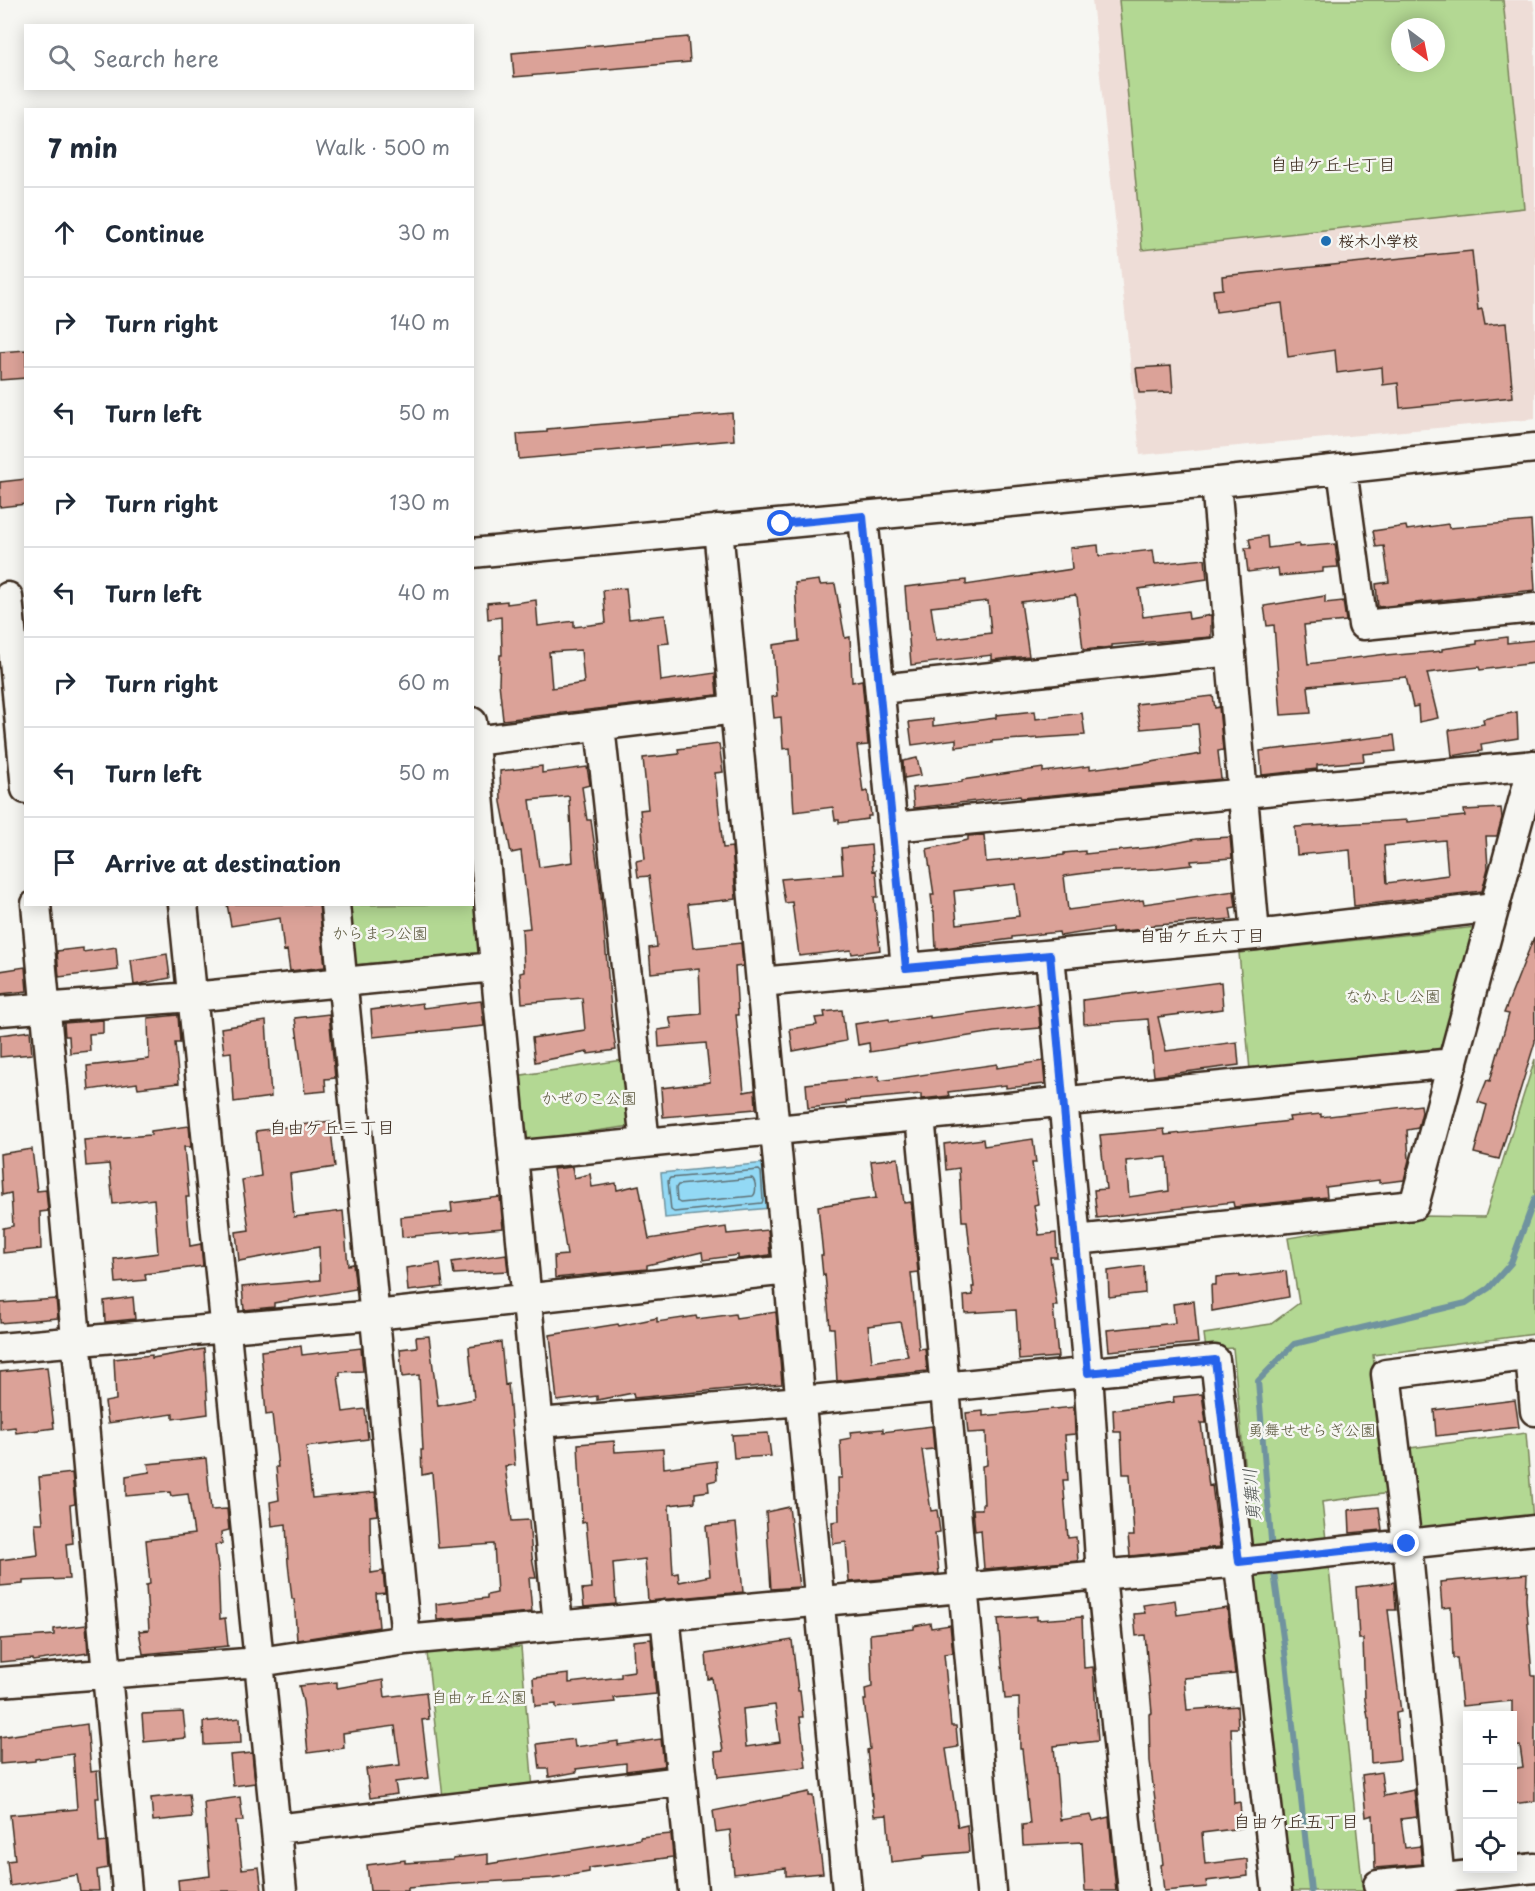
<!DOCTYPE html>
<meta charset="utf-8">
<style>
body{margin:0;font-family:"Playpen Sans","Klee One",sans-serif;background:#f2f2f3;color:#1f2937}
.controls{position:absolute;right:18px;bottom:18px;display:grid;overflow:hidden;border-radius:0px;box-shadow:0 3px 15px #0003}
.controls button{width:54px;height:54px;display:grid;place-items:center;padding:0;border:0;border-bottom:2px solid #e0e1e3;background:#fff;color:#1f2937;font:30px sans-serif}
.compass{position:absolute;left:1391px;top:18px;width:54px;height:54px;border-radius:50%;background:#fff;box-shadow:0 3px 15px #0003;rotate:148deg}
.stop{position:absolute;width:18px;height:18px;margin:-14px;border:4px solid #2563eb;border-radius:50%;background:#fff}
.stop.end{background:#2563eb;border-color:#fff;box-shadow:0 2px 6px #0008}
.list{margin:0;padding:0;list-style:none}
h2{display:flex;justify-content:space-between;align-items:center;height:78px;margin:0;padding:0 24px;font-size:26px}
h2 small{font-size:20px;font-weight:400;color:#747a83}
.list li{display:grid;grid-template-columns:39px 1fr auto;gap:18px;align-items:center;box-sizing:border-box;height:90px;padding:0 24px;border-top:2px solid #e0e1e3}
.list b{display:block;font-size:22px;white-space:nowrap}
.list em{font-size:20px;font-style:normal;color:#747a83}
.icon{flex:none;width:33px;height:33px;fill:none;stroke:currentColor;stroke-width:2;stroke-linecap:round;stroke-linejoin:round}
.map{position:relative;flex:none;width:1535px;height:1891px;overflow:hidden}
.search{position:absolute;background:#fff;box-shadow:0 3px 15px #0003;left:24px;top:24px;width:450px;height:66px;display:flex;align-items:center;gap:15px;box-sizing:border-box;padding:0 21px;border-radius:0px;color:#747a83;font-size:22px}
.panel{position:absolute;background:#fff;box-shadow:0 3px 15px #0003;left:24px;top:108px;width:450px;height:798px;border-radius:0px}
.map>svg:first-child{display:block}
.built{fill:#eeddd7;fill-rule:evenodd}
.green{fill:#b3d893;stroke:#778158;stroke-width:1.5;fill-rule:evenodd}
.water{fill:#93d9f5;stroke:#70939f;stroke-width:1.5}
.lines{fill:none;stroke-linecap:round;stroke-linejoin:round}
.shore{stroke:#5e7074;stroke-width:1.5}
.stream{stroke:#70939f;stroke-width:6}
.building{fill:#dba298;stroke:#3b2a1e;stroke-width:1.5;fill-rule:evenodd}
.minor-casing{stroke:#3b2a1e;stroke-width:33}
.minor{stroke:#f6f6f2;stroke-width:28}
.route{stroke:#2563eb;stroke-width:8}
.poi-dot{fill:#1f6fb2;stroke:#f6f6f2;stroke-width:2}
.labels{text-anchor:middle;stroke-width:5;stroke-linejoin:round;paint-order:stroke}
.poi-label{font-size:16px;font-weight:bold;fill:#3b2a1e;stroke:#f6f6f2;text-anchor:start}
.park-label{font-size:16px;fill:#59563b;stroke:#f6f6f2}
.neighbourhood-label{font-size:18px;fill:#3b2a1e;stroke:#f6f6f2}
.water-label{font-size:18px;font-style:italic;fill:#515654;stroke:#f6f6f2}
</style>
<div class="map">
<svg width="1535" height="1891" viewBox="0 0 1535 1891">
<rect width="100%" height="100%" fill="#f6f6f2"/>
<filter id="ink" filterUnits="userSpaceOnUse"><feTurbulence type="fractalNoise" baseFrequency=".0167" numOctaves="2"/><feDisplacementMap in="SourceGraphic" scale="12" xChannelSelector="R" yChannelSelector="G"/><feConvolveMatrix kernelMatrix="1 2 1 2 8 2 1 2 1" color-interpolation-filters="sRGB"/></filter>
<g filter="url(#ink)">
<path class="built" d="M1092 0H1533L1535 15V419L1140 455ZM1400 27H1436V63H1400Z"/>
<path class="green" d="M1119 0H1503L1524 208 1142 250ZM1400 27H1436V63H1400Z
M473 869 481 953 353 965 347 905 472 904Z
M1476 927 1445 1052 1250 1070 1239 953Z
M1535 1059V1334L1373 1355 1390 1493 1322 1502 1363 1891H1290L1255 1576 1233 1348 1206 1350 1204 1334 1271 1324 1299 1303 1288 1238 1420 1216 1485 1217Z
M622 1060 631 1126 524 1141 516 1076Z
M1526 1433 1533 1520 1419 1533 1410 1448Z
M521 1647 533 1789 443 1798 427 1653Z"/>
<path class="water" d="M766 1163 770 1208 665 1218 661 1173Z"/>
<g class="lines">
<path class="shore" d="M759 1170 761 1172 763 1200 762 1203 674 1212 671 1210 668 1181 670 1178Z
M752 1178C756 1181 757 1193 753 1196L680 1203 677 1201 676 1188 678 1185Z"/>
<path class="stream" d="M1272 1552 1258 1381 1294 1344 1466 1303 1489 1288 1511 1263 1535 1198
M1273 1565 1285 1652 1311 1891"/>
</g>
<path class="building" d="M688 37 690 62 514 77 512 53Z
M1472 251 1478 310 1482 309 1485 325 1506 323 1513 397 1400 408 1398 383 1383 385 1382 367 1337 373 1335 350 1288 357 1282 303 1216 312 1213 290 1223 289 1222 276Z
M26 350V378L0 380V352Z
M1171 366 1173 392 1139 393 1136 368Z
M732 413 734 440 519 459 517 434 547 432V429Z
M26 479V504L0 507V482Z
M1531 521 1535 590 1378 607 1376 584 1389 582 1384 546 1376 547 1373 531 1406 526 1407 530 1448 524 1449 528Z
M1267 536 1268 548 1299 544V547L1335 544 1338 567 1323 568V572L1279 576 1278 568 1248 572 1245 548H1251L1249 539Z
M1098 545 1099 556 1153 550 1155 564 1205 559 1207 579 1139 589 1143 617 1188 611 1189 619 1211 615V637L1112 645V647L1083 650 1077 597 1075 595 1021 602 1029 656 992 660V655L911 665 905 587 966 580V585L1072 569 1070 548ZM988 601 991 633 936 640 931 607Z
M819 580 820 585 835 584 845 638 850 637 852 682 862 680 868 745 857 746 863 792 868 791 871 816H868V819L839 823V820H835L833 807 794 812 790 748 783 749 781 717 774 718 772 697 777 696 773 645 799 641 795 583Z
M626 588 629 619 665 615 669 643 658 644 661 681 715 673 717 695 503 720 499 683 500 655H502L501 617 488 619 487 603 507 601V604L536 600 538 626 574 621V627L606 623 603 590ZM581 650 584 683 552 688 549 652Z
M1325 596V603L1343 601 1346 621 1304 625 1308 664 1386 654V656L1442 651V649L1477 644V641L1507 637V643L1535 640V663L1480 670 1479 667 1427 673 1438 718 1419 722 1418 706 1413 707 1406 677 1308 686 1311 713 1281 715 1274 625 1267 626 1264 606Z
M1213 696 1215 708 1219 707 1223 750 1218 751 1221 779 1021 798 1020 796 914 808 912 788 962 782V780L1043 768V772L1090 766V769L1120 765V767L1201 754 1198 724 1141 729 1136 704Z
M1035 711 1036 719 1082 713 1085 735 992 741V743L956 747V739L912 745 909 722 933 719V726L996 718V715Z
M1517 712 1518 738 1481 744 1482 751 1452 756 1449 730 1484 724 1483 719Z
M1394 735 1396 751 1363 754 1364 761 1317 765V769L1262 775 1260 751Z
M719 744 723 772 715 773 723 848 732 847 736 899 688 904 693 948 741 943 743 966 735 967 738 1015H736L744 1092 755 1090 756 1109 663 1117 661 1088 710 1082 706 1043 659 1047 658 1030 672 1028 669 1017 701 1014 699 968 651 973 649 948 657 947 649 876 638 877 636 861 645 859 640 810 648 809 643 758 679 754 678 749Z
M917 758 921 775 904 778 903 761Z
M542 766V773L587 767 590 785 582 787 587 820H591L600 884 612 1021 616 1050 588 1054V1052L535 1062 532 1038 585 1030 582 998 522 1003 520 973 524 972 522 929 530 928 521 851 511 853 501 802 500 771ZM569 796 573 862 539 867 530 800Z
M1501 808 1502 818 1497 836H1486L1488 868 1482 891 1354 906 1350 850 1297 855 1295 827 1407 820V822L1465 816 1464 810ZM1445 840 1448 875 1387 883 1384 846Z
M984 835 986 862 1064 855V853L1085 851V854L1155 847 1196 839 1230 837 1232 858 1191 861 1192 865 1157 869 1094 872 1064 876 1068 910 1143 900 1144 904 1234 891 1236 907 1230 908 1232 919 1146 926V929L1112 932V928L1060 936 1059 932 1012 937V939L936 949 934 911H933L931 895H934L927 849 968 840V836ZM1015 884 1019 916 957 924 954 891Z
M871 845 873 871 876 870 878 897H874L880 950 852 954 851 950 799 956 792 902 785 903 781 879 843 874 841 848Z
M227 904H319L325 967 290 971 287 950 284 951 280 918 231 926Z
M1534 937 1535 1042 1499 1159 1474 1153 1487 1105 1478 1102 1487 1080 1490 1081 1509 1014 1504 1013Z
M116 947 118 970 59 977 57 951 83 948V952Z
M167 954 170 978 134 985 131 960Z
M25 967 27 991 0 994V971Z
M1221 982 1223 1009 1158 1017 1166 1051 1237 1042 1239 1065 1154 1076 1148 1019 1084 1024 1083 1000Z
M481 1001 484 1026 373 1037 371 1010 422 1003 423 1008Z
M1038 1004 1040 1028 994 1032 870 1052 869 1043 858 1045 855 1024 889 1019 890 1022 930 1016V1018Z
M842 1010 846 1041 793 1051 790 1029 817 1025 815 1018 825 1017 824 1012Z
M329 1014 335 1078 325 1079 326 1091 305 1093 295 1018Z
M178 1015 180 1043H175L179 1083 138 1088 137 1083 89 1090 87 1066 149 1059 148 1018Z
M103 1020V1033L89 1034 90 1051 70 1053 69 1036H65L64 1023Z
M266 1021 271 1097 234 1102 231 1052 224 1053 221 1028Z
M30 1031 32 1054 0 1057V1035Z
M1043 1061 1045 1084 1006 1088V1085L948 1092 949 1096 921 1099V1094L846 1101V1104L808 1108 806 1084 879 1076V1081L997 1064V1068Z
M1421 1105 1422 1112 1418 1128 1407 1130 1409 1160 1404 1180 1379 1183V1180L1326 1187 1327 1197 1234 1207 1233 1202 1097 1218 1094 1190 1106 1189 1100 1135 1164 1129 1165 1135 1290 1121 1289 1117 1321 1114V1117ZM1167 1157 1169 1191 1129 1197 1126 1161Z
M330 1121 335 1167 290 1174 294 1217 343 1211 348 1265 353 1264 356 1289 274 1303V1307L244 1310 242 1287 320 1280 319 1247 239 1261 236 1232 249 1230 242 1180 261 1176 256 1131Z
M189 1126 191 1147H184L189 1197H186L190 1246 201 1244 203 1266 145 1274 146 1280 116 1283 114 1259 158 1253 154 1199 113 1204 109 1164 86 1166 84 1140 151 1135V1131Z
M983 1139 984 1146 1033 1139 1036 1163H1032L1038 1204 1034 1205 1039 1235 1056 1233 1057 1257H1050L1057 1306H1053L1058 1357 1019 1360 1016 1310 965 1313 964 1296 973 1295 972 1287H974L967 1221H962L959 1168 946 1170 944 1144Z
M32 1149 37 1191 46 1190 48 1211 40 1212 41 1249 3 1253V1228L13 1226 11 1193 2 1195 0 1154Z
M898 1158 904 1203 911 1202 918 1272 911 1273 919 1349 925 1348 927 1371 837 1381 834 1328H830L825 1274 823 1275 821 1255H823L818 1206 876 1198 871 1161ZM900 1322 908 1356 872 1362 868 1326Z
M572 1167 574 1178 590 1174 592 1187 616 1183 617 1190 639 1185 649 1239 726 1227 727 1234 768 1230 770 1255 738 1259V1255L703 1260 702 1252 647 1265V1269L555 1278 554 1256 567 1255 553 1169Z
M500 1197 503 1228 402 1237 401 1217 452 1212 451 1203Z
M506 1254 508 1271 454 1274 452 1262Z
M440 1263 443 1287 408 1291 406 1268Z
M1144 1266 1145 1293 1109 1297 1108 1271Z
M1286 1271 1289 1297 1212 1311 1211 1285H1216V1277L1240 1275V1277Z
M133 1297 135 1319 105 1322 104 1301Z
M56 1299 58 1318 0 1323V1303Z
M1194 1301 1198 1343 1109 1351 1107 1330 1175 1323 1173 1304Z
M776 1312 782 1384 634 1398 633 1393 597 1400V1396L557 1401 550 1335 618 1324 619 1326 657 1318V1322L696 1316 697 1319 735 1314 736 1318Z
M429 1336 438 1406 474 1399 469 1347 501 1342 505 1385 508 1384 515 1465 505 1466 512 1521 529 1520 532 1557 536 1578H529L532 1612 437 1620 436 1604 487 1598V1595L497 1593 494 1544 438 1548 432 1473 422 1475 421 1450H423L419 1375 402 1377 400 1349 417 1347 416 1337Z
M301 1346 302 1355 361 1348 363 1371 340 1372V1376H338L343 1412 365 1409 368 1439 306 1447 312 1498 375 1492 377 1515 370 1516 371 1573 383 1571 385 1593 376 1594 379 1627 297 1640 294 1599H292L288 1563 286 1524 272 1526 270 1502 279 1500 276 1467H278L272 1414 266 1415 261 1351Z
M204 1349 208 1414 173 1419V1414L108 1423 105 1402 116 1400 114 1359 152 1355V1358Z
M47 1367 54 1428 16 1433 15 1427 0 1429V1372Z
M1202 1394 1206 1423H1201L1209 1486 1212 1485 1220 1547 1130 1556 1128 1536H1134L1130 1474H1123L1121 1432H1114L1113 1410 1174 1402 1173 1397Z
M1515 1400 1519 1427 1436 1436 1434 1410Z
M1074 1407 1075 1434 1065 1435 1068 1480H1063L1068 1538 1076 1537 1078 1561 984 1569 981 1530 975 1531 973 1509H982V1504H984L982 1466 987 1465 986 1432 968 1433 966 1413 983 1411V1416Z
M932 1426 934 1449 922 1450 931 1511 937 1510 940 1532 935 1533 939 1574 849 1582 846 1542 833 1544 832 1522 839 1521 838 1478H842L840 1440 851 1438 850 1432 883 1429V1432Z
M768 1433 771 1456 734 1458 732 1435Z
M614 1441 615 1452 663 1449 664 1468 716 1461 717 1480 708 1482 709 1491 695 1493V1502L669 1505 673 1574 678 1573 679 1582 710 1576 706 1526 736 1523 743 1592 648 1601 645 1559 613 1563 616 1604 584 1607 582 1589 592 1588 586 1522 582 1523 578 1444Z
M206 1458 211 1510 227 1509 229 1530 221 1532 222 1544 215 1545 218 1567 220 1619 225 1618 228 1646 143 1654 139 1631 149 1630 146 1585 150 1584 146 1540 194 1534 188 1494 171 1496 170 1492 126 1496V1476L150 1472 148 1464Z
M72 1473 75 1504 70 1505 73 1543 66 1544 69 1579 23 1581V1584L0 1586V1560L38 1555 35 1523H43L39 1477Z
M789 1507 799 1587 771 1589 766 1512Z
M1379 1507 1382 1530 1350 1533 1349 1510Z
M1527 1574 1526 1599 1532 1676H1535V1801L1513 1804 1512 1769 1523 1767 1520 1746 1512 1747V1701L1462 1706 1457 1658H1453L1451 1607 1442 1608 1440 1582Z
M1394 1582 1396 1610H1388L1401 1712 1396 1713 1400 1760 1371 1763 1369 1718H1368L1365 1700 1363 1639H1359L1356 1587Z
M1175 1600 1177 1615 1227 1608 1235 1674 1184 1678 1187 1710 1237 1706 1238 1728H1231L1234 1803 1240 1802 1242 1828 1202 1833 1205 1864 1247 1859 1248 1876 1206 1881 1207 1887 1164 1891 1161 1865 1163 1864 1150 1761 1149 1714 1152 1713 1145 1635 1136 1636 1134 1614 1145 1613 1143 1605Z
M1037 1616V1620L1082 1617 1084 1668 1093 1667 1098 1741 1054 1746 1060 1820 1091 1815 1093 1821 1109 1817 1116 1891H1085L1082 1842 1023 1845 1022 1825 1030 1824 1022 1749H1020L1019 1698 1005 1699 998 1619Z
M930 1623 931 1628 950 1625 953 1653 944 1654 951 1726H956L958 1747 946 1749 958 1827 967 1825 969 1852 924 1856V1858L891 1862 887 1815 874 1816 867 1750 870 1749 864 1700H866L865 1689 872 1687 870 1634 914 1629V1626Z
M86 1625 88 1653 33 1661V1659L0 1662V1639L54 1635V1629Z
M651 1639 656 1694 614 1698 615 1702 556 1708V1704L535 1706 533 1678 569 1674V1683L621 1677V1673L634 1671 633 1641Z
M792 1640 798 1691H800L803 1717H800L806 1767 718 1777 715 1752 723 1751 712 1678 708 1679 706 1654ZM775 1705 780 1742 746 1747 743 1709Z
M383 1680 385 1697 426 1692 429 1719 422 1720 429 1778 395 1782 397 1794 370 1798 366 1769 400 1765 395 1726 343 1733 344 1748 308 1753 303 1702 299 1686 337 1682V1688Z
M183 1712 186 1738 144 1742 142 1714Z
M240 1718 241 1743 204 1745 203 1722Z
M87 1724 91 1772 97 1771 99 1798H96L99 1843 106 1842 108 1868 97 1870 99 1891H80L77 1875 10 1886 7 1861 15 1860 10 1815 77 1809 73 1754 35 1759V1761L0 1764V1737Z
M574 1739 575 1747 618 1741V1745L661 1739 664 1766 626 1771V1763L576 1769 577 1772 549 1777 548 1769H540L537 1744Z
M252 1753 255 1783 233 1786 230 1755Z
M1381 1772 1384 1796 1414 1790 1417 1817 1401 1819 1405 1848 1420 1846 1422 1864 1375 1868 1373 1815 1366 1817 1362 1775Z
M809 1792V1796H813L823 1873 786 1876V1868L734 1874 730 1830 716 1832 713 1811Z
M189 1794 192 1817 153 1821 151 1798Z
M240 1797 243 1821H236L242 1869 259 1867 262 1891H179L178 1880 210 1876 204 1802Z
M671 1834 673 1857 589 1868V1872L552 1878 452 1884 408 1888V1891H370L367 1865 405 1860V1863L453 1860V1858L488 1854V1864L599 1846 640 1839V1837Z"/>
<g class="lines">
<defs>
<path id="minor" d="M1342 469 1363 625 1535 608
M1216 482 1255 935
M863 516 906 968
M718 529 847 1891
M472 553 1200 484 1535 448
M8 597 26 789
M880 689 1231 651
M472 722C499 1023 530 1324 558 1625
M600 726 645 1143
M474 741 735 709
M893 827 1535 765
M36 904 127 1891
M183 904 282 1891
M335 904 406 1640
M1050 955 1088 1373 1101 1575 1133 1891
M761 982 1255 935 1495 907
M0 1011 192 997 494 967
M920 1116 991 1891
M513 1156 1453 1063
M1076 1240 1414 1205 1533 765
M0 1348 375 1315 789 1270
M1530 1355 1535 1411
M539 1423 801 1401 1215 1360 1277 1891
M665 1615 693 1891
M0 1682 259 1662 406 1640 1250 1561 1535 1530
M276 1829 682 1781
M1378 1885 1535 1868
M1441 1891 1407 1544 1386 1374 1535 1355"/>
</defs>
<use href="#minor" class="minor-casing"/>
<use href="#minor" class="minor"/>
</g>
</g>
<g class="lines" filter="url(#ink)">
<path class="route" d="M781 524 863 516 906 968 1050 955 1088 1373 1215 1360 1239 1562 1407 1544"/>
</g>
<circle class="poi-dot" cx="1326" cy="241" r="6"/>
<g class="labels">
<g class="poi-label">
<text x="1338" y="247">桜木小学校</text>
</g>
<g class="park-label">
<text x="380" y="939">からまつ公園</text>
<text x="1393" y="1002">なかよし公園</text>
<text x="589" y="1104">かぜのこ公園</text>
<text x="1312" y="1436">勇舞せせらぎ公園</text>
<text x="479" y="1703">自由ヶ丘公園</text>
</g>
<g class="neighbourhood-label">
<text x="1333" y="171">自由ケ丘七丁目</text>
<text x="1202" y="942">自由ケ丘六丁目</text>
<text x="332" y="1134">自由ケ丘三丁目</text>
<text x="1296" y="1828">自由ケ丘五丁目</text>
</g>
<g class="water-label">
<text transform="translate(1252 1495) rotate(-95)" y="6">勇舞川</text>
</g>
</g>
</svg>
<div class="controls">
<button>+</button>
<button>−</button>
<button><svg class="icon" aria-label="locate" viewBox="0 0 24 24"><circle cx="12" cy="12" r="6"/><path d="M12 2v4M12 18v4M2 12h4M18 12h4"/></svg></button>
</div>
<svg class="compass" viewBox="-18 -18 36 36"><path d="M0-13l5 13h-10z" fill="#e53935"/><path d="M0 13l5-13h-10z" fill="#747a83"/></svg>
<div class="stop" style="left:781px;top:524px"></div>
<div class="stop end" style="left:1407px;top:1544px"></div>
<div class="search"><svg class="icon" aria-label="search" viewBox="0 0 24 24"><circle cx="10" cy="10" r="6"/><path d="M15 15l6 6"/></svg>Search here</div>
<section class="panel">
<h2>7 min<small>Walk · 500 m</small></h2>
<ul class="list">
<li><svg class="icon" aria-label="ahead" viewBox="0 0 24 24"><path d="M12 20V5M6 11l6-6 6 6"/></svg><div><b>Continue</b></div><em>30 m</em></li>
<li><svg class="icon" aria-label="right" viewBox="0 0 24 24"><path d="M7 20v-9h11M14 6l5 5-5 5"/></svg><div><b>Turn right</b></div><em>140 m</em></li>
<li><svg class="icon" aria-label="left" viewBox="0 0 24 24"><path d="M17 20v-9H6M10 6l-5 5 5 5"/></svg><div><b>Turn left</b></div><em>50 m</em></li>
<li><svg class="icon" aria-label="right" viewBox="0 0 24 24"><path d="M7 20v-9h11M14 6l5 5-5 5"/></svg><div><b>Turn right</b></div><em>130 m</em></li>
<li><svg class="icon" aria-label="left" viewBox="0 0 24 24"><path d="M17 20v-9H6M10 6l-5 5 5 5"/></svg><div><b>Turn left</b></div><em>40 m</em></li>
<li><svg class="icon" aria-label="right" viewBox="0 0 24 24"><path d="M7 20v-9h11M14 6l5 5-5 5"/></svg><div><b>Turn right</b></div><em>60 m</em></li>
<li><svg class="icon" aria-label="left" viewBox="0 0 24 24"><path d="M17 20v-9H6M10 6l-5 5 5 5"/></svg><div><b>Turn left</b></div><em>50 m</em></li>
<li><svg class="icon" aria-label="arrive" viewBox="0 0 24 24"><path d="M6 21V4h12l-3 4 3 4H6"/></svg><div><b>Arrive at destination</b></div></li>
</ul>
</section>
</div>
